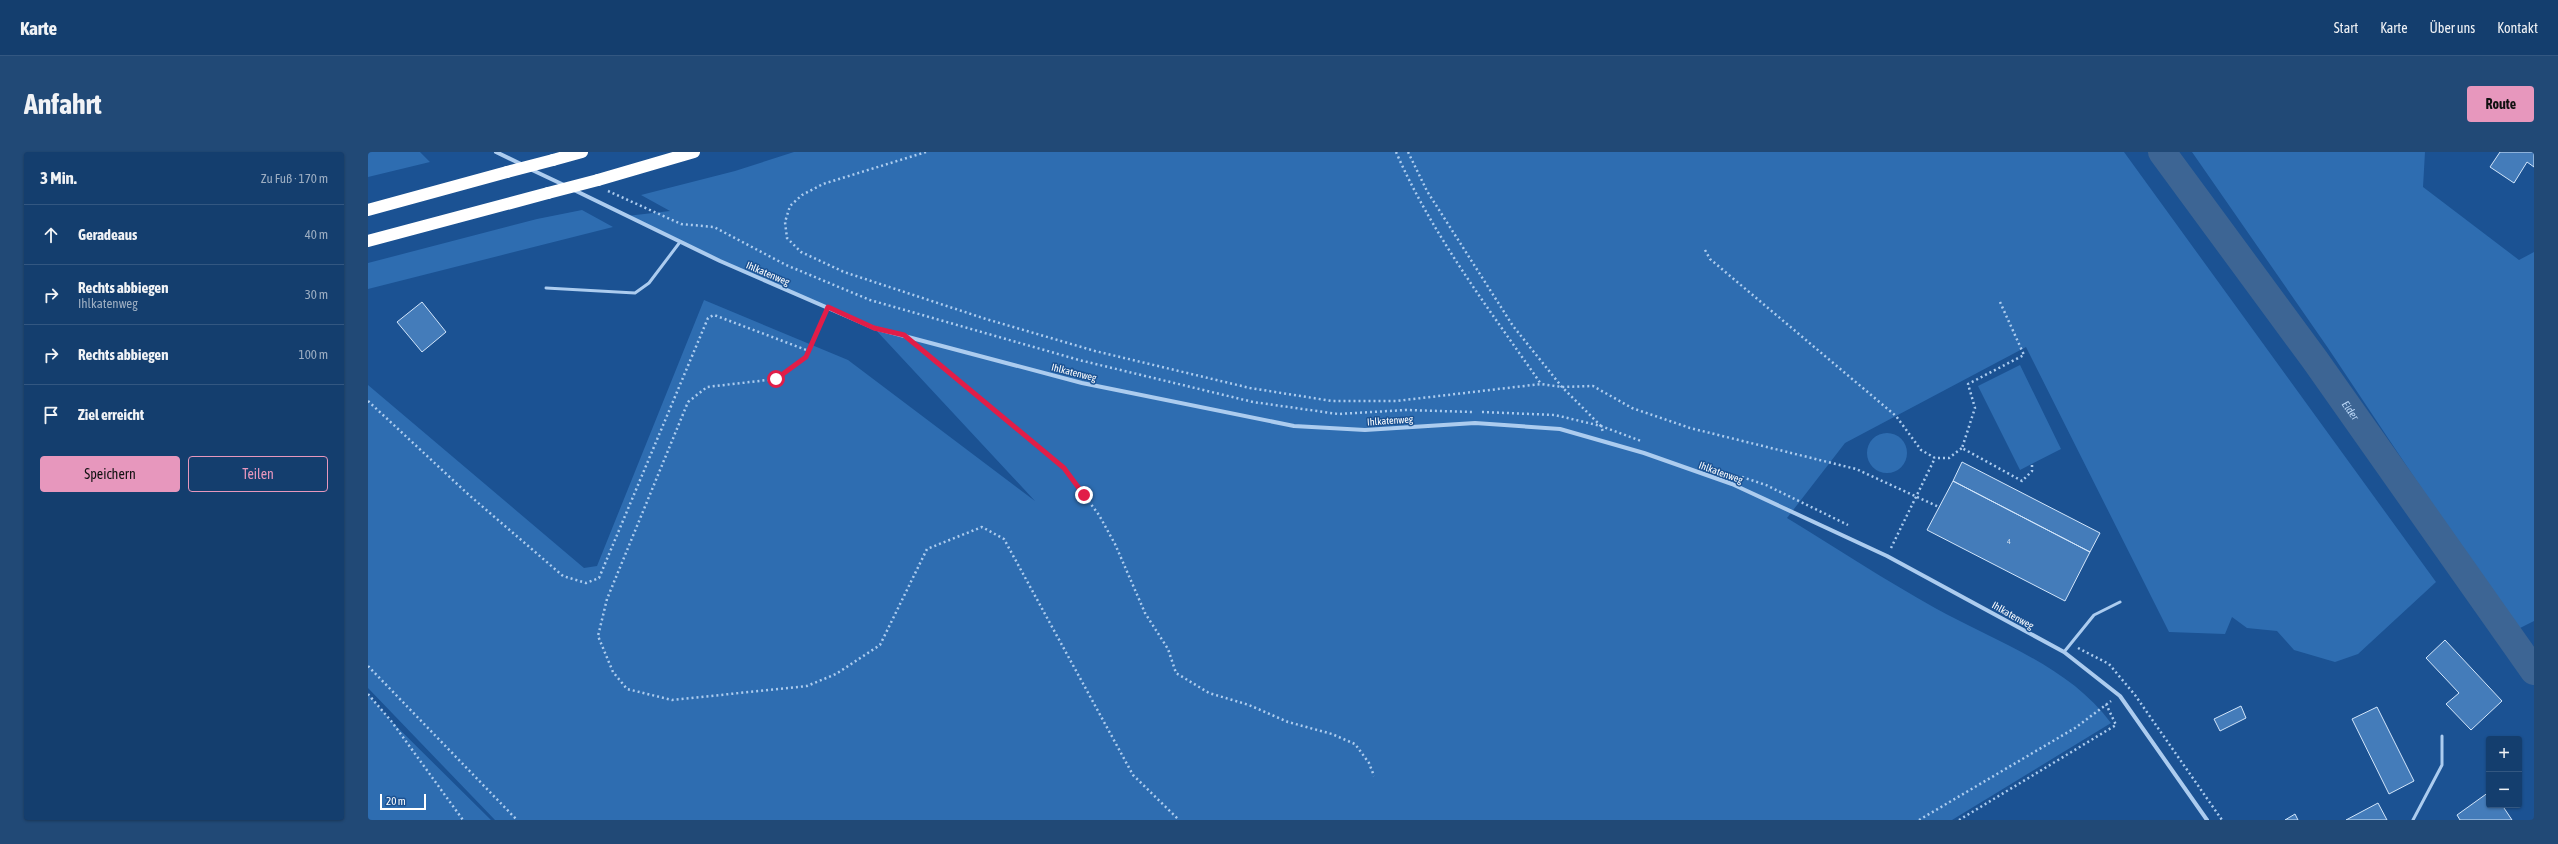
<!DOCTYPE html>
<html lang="de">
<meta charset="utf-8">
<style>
body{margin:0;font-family:"Asap Condensed",sans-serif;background:#214976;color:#f1f3f6}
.controls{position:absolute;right:12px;bottom:12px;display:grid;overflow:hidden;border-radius:4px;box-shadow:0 1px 3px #0004}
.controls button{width:36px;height:36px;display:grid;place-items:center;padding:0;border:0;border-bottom:1px solid #335781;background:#143e6e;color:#f1f3f6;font:20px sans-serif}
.scale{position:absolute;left:12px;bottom:10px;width:46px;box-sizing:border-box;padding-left:4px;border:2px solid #fff;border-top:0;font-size:11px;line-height:14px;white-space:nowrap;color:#fff;-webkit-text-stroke:3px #1b5293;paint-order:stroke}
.stop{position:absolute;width:12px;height:12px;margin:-9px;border:3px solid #e11d48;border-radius:50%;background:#fff}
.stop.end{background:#e11d48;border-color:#fff;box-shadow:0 1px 4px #0008}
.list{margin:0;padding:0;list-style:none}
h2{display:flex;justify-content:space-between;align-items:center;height:52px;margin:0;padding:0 16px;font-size:17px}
h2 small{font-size:13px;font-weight:400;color:#9daec2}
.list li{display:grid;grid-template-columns:26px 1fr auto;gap:12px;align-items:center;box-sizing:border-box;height:60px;padding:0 16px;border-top:1px solid #335781}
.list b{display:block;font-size:15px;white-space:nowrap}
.list p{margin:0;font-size:13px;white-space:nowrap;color:#9daec2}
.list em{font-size:13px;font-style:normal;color:#9daec2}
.actions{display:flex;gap:8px;padding:12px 16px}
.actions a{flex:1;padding:9px 0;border:1px solid #e797bd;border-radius:4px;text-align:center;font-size:14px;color:#e797bd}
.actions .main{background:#e797bd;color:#111}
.icon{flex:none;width:22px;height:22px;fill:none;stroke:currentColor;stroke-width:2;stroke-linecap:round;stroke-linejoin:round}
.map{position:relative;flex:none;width:2166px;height:668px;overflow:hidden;border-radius:4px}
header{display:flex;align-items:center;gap:24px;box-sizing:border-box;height:56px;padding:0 20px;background:#143e6e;border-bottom:1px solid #335781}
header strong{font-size:19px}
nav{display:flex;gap:22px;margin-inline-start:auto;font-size:14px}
.intro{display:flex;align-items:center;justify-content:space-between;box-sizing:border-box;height:96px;padding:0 24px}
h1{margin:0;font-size:28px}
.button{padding:10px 18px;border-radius:4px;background:#e797bd;color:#111;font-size:14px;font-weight:700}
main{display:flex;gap:24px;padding:0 24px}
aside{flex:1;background:#143e6e;border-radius:4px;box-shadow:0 1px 3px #0004}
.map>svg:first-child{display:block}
.green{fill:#2e6db1}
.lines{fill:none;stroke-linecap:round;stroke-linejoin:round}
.river{stroke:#3d6594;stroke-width:28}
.building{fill:#447cba;stroke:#d3e6fb}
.path{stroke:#acccef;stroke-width:2.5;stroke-dasharray:2 3;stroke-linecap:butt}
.service{stroke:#acccef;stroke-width:3}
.minor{stroke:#acccef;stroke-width:4}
.motorway{stroke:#fff;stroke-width:12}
.motorway-bridge{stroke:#fff;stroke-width:12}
.route{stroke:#e11d48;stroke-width:5}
.labels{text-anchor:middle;stroke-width:3;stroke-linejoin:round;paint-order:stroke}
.number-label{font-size:8px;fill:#d0deee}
.street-label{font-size:10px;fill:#fff;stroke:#1b5293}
.water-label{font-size:11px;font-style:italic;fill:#b9d6f6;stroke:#1b5293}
</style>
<header>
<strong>Karte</strong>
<nav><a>Start</a><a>Karte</a><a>Über uns</a><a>Kontakt</a></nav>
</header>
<div class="intro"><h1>Anfahrt</h1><a class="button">Route</a></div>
<main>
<aside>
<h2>3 Min.<small>Zu Fuß · 170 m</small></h2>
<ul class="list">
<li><svg class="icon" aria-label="ahead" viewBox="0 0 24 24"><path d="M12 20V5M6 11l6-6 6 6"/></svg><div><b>Geradeaus</b></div><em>40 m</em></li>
<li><svg class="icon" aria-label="right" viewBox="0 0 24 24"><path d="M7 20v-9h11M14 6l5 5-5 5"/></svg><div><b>Rechts abbiegen</b><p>Ihlkatenweg</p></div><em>30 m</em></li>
<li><svg class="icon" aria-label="right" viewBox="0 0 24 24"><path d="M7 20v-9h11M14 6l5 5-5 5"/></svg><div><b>Rechts abbiegen</b></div><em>100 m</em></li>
<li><svg class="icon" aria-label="arrive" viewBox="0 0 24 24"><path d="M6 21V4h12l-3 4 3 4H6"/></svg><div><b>Ziel erreicht</b></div></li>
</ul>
<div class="actions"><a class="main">Speichern</a><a>Teilen</a></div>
</aside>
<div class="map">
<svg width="2166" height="668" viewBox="0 0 2166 668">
<rect width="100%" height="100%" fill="#1b5293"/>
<path class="green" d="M0 0H52L62 10 0 25Z
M426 0H1756L2068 430 1990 502 1967 510 1926 498 1909 479 1879 476 1864 465 1857 482 1801 480 1658 195 1477 291 1419 366C1468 396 1517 428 1567 456 1628 490 1700 513 1743 571L1584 668H127L0 536V233L216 416 229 414 336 148 480 208 667 349 506 176 352 109 259 64 302 59 273 43 367 19Z
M1824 0H2057L2055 35 2151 108 2166 100V469L2148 478 1960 196Z
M214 58 245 75 0 137V111L169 67Z
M1652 213 1693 297 1652 318 1610 234Z
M1499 301a20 20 0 1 1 40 0a20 20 0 1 1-40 0Z
M0 542 24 570 123 668H0Z"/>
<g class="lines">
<path class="river" id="s1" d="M1794 0 1947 208 2166 519"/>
</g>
<path class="building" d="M2132 0H2166V15L2159 10 2146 31 2122 15Z
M54 150 78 180 54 200 29 170Z
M1594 310 1732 381 1722 400 1585 329Z
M1585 329 1722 400 1697 449 1559 378Z
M2077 488 2134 549 2103 578 2078 552 2091 541 2058 506Z
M1873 554 1878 566 1852 579 1846 567Z
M2009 555 2046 629 2021 642 1984 567Z
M2121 640V653H2134L2144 668H2092L2089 663Z
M2010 651 2019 668H1978Z
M1927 662 1930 668H1917Z"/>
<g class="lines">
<path class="path" d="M558 0 455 32 434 43 422 54 417 70 419 86 433 100 476 120 618 167 727 199 882 236 964 249H1028L1173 232 1194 235 1225 234 1264 256 1322 276 1488 317 1571 355
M1028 0C1065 84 1121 157 1173 232
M1040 0 1059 39 1145 174 1194 235 1233 274 1235 280
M240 39 313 72 346 75 418 113 502 148 711 208 885 250 970 262 1038 258 1105 260
M1337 98 1342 107 1528 264 1553 298 1567 306H1581L1594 296
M1632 150 1656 203 1600 232 1607 256 1594 296 1654 329 1664 319V312
M457 163 438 205 408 227 339 235 320 250 239 447 230 484 245 520 259 537 304 548 439 534 468 522 512 493 559 397 614 375 636 387 765 623 811 668
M554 199 696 316 731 363 747 392 777 461 800 497 808 521 841 541 881 553 920 570 964 582 987 592 1001 611 1006 624
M0 249 101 343 195 424 218 431 231 426 340 166 346 163 441 199
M1114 260 1187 263 1233 274 1273 289
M1374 325 1398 333 1480 373
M1523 396 1567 306
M1710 496 1741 512 1767 543 1854 668
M0 514 149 668
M0 542 24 570 95 668
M1551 668 1707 576 1743 549
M1591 668 1748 573 1738 552"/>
<path class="service" d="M178 136 267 141 281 131 312 90
M1696 500 1726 463 1752 450
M2045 668 2074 613V584"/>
<path class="minor" d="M128 0 155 13
M162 17 198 34
M206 38 352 109 506 176 714 231 926 274 997 278 1107 271 1192 277 1276 301 1364 332 1519 404 1696 500 1752 544 1839 668"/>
<path class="motorway" d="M185 8 214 0
M230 28 326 0
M0 58 139 20
M0 89 180 41"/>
<path class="motorway-bridge" d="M139 20 185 8
M180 41 230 28"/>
</g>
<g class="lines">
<path class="route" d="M408 227 438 205 460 155 506 176 536 183 696 316 716 343"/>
</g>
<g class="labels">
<g class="number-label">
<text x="1641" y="392">4</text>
</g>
<g class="street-label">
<text transform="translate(400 121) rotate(23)" y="4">Ihlkatenweg</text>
<text transform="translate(706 220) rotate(14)" y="4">Ihlkatenweg</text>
<text transform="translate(1022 268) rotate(-4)" y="4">Ihlkatenweg</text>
<text transform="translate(1353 320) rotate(20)" y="4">Ihlkatenweg</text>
<text transform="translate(1645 463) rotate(29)" y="4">Ihlkatenweg</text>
</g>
<g class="water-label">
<text dy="4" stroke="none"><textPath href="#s1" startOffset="320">Eider</textPath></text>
</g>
</g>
</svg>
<div class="controls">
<button>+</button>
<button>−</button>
</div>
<div class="scale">20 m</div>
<div class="stop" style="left:408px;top:227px"></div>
<div class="stop end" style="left:716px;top:343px"></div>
</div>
</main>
